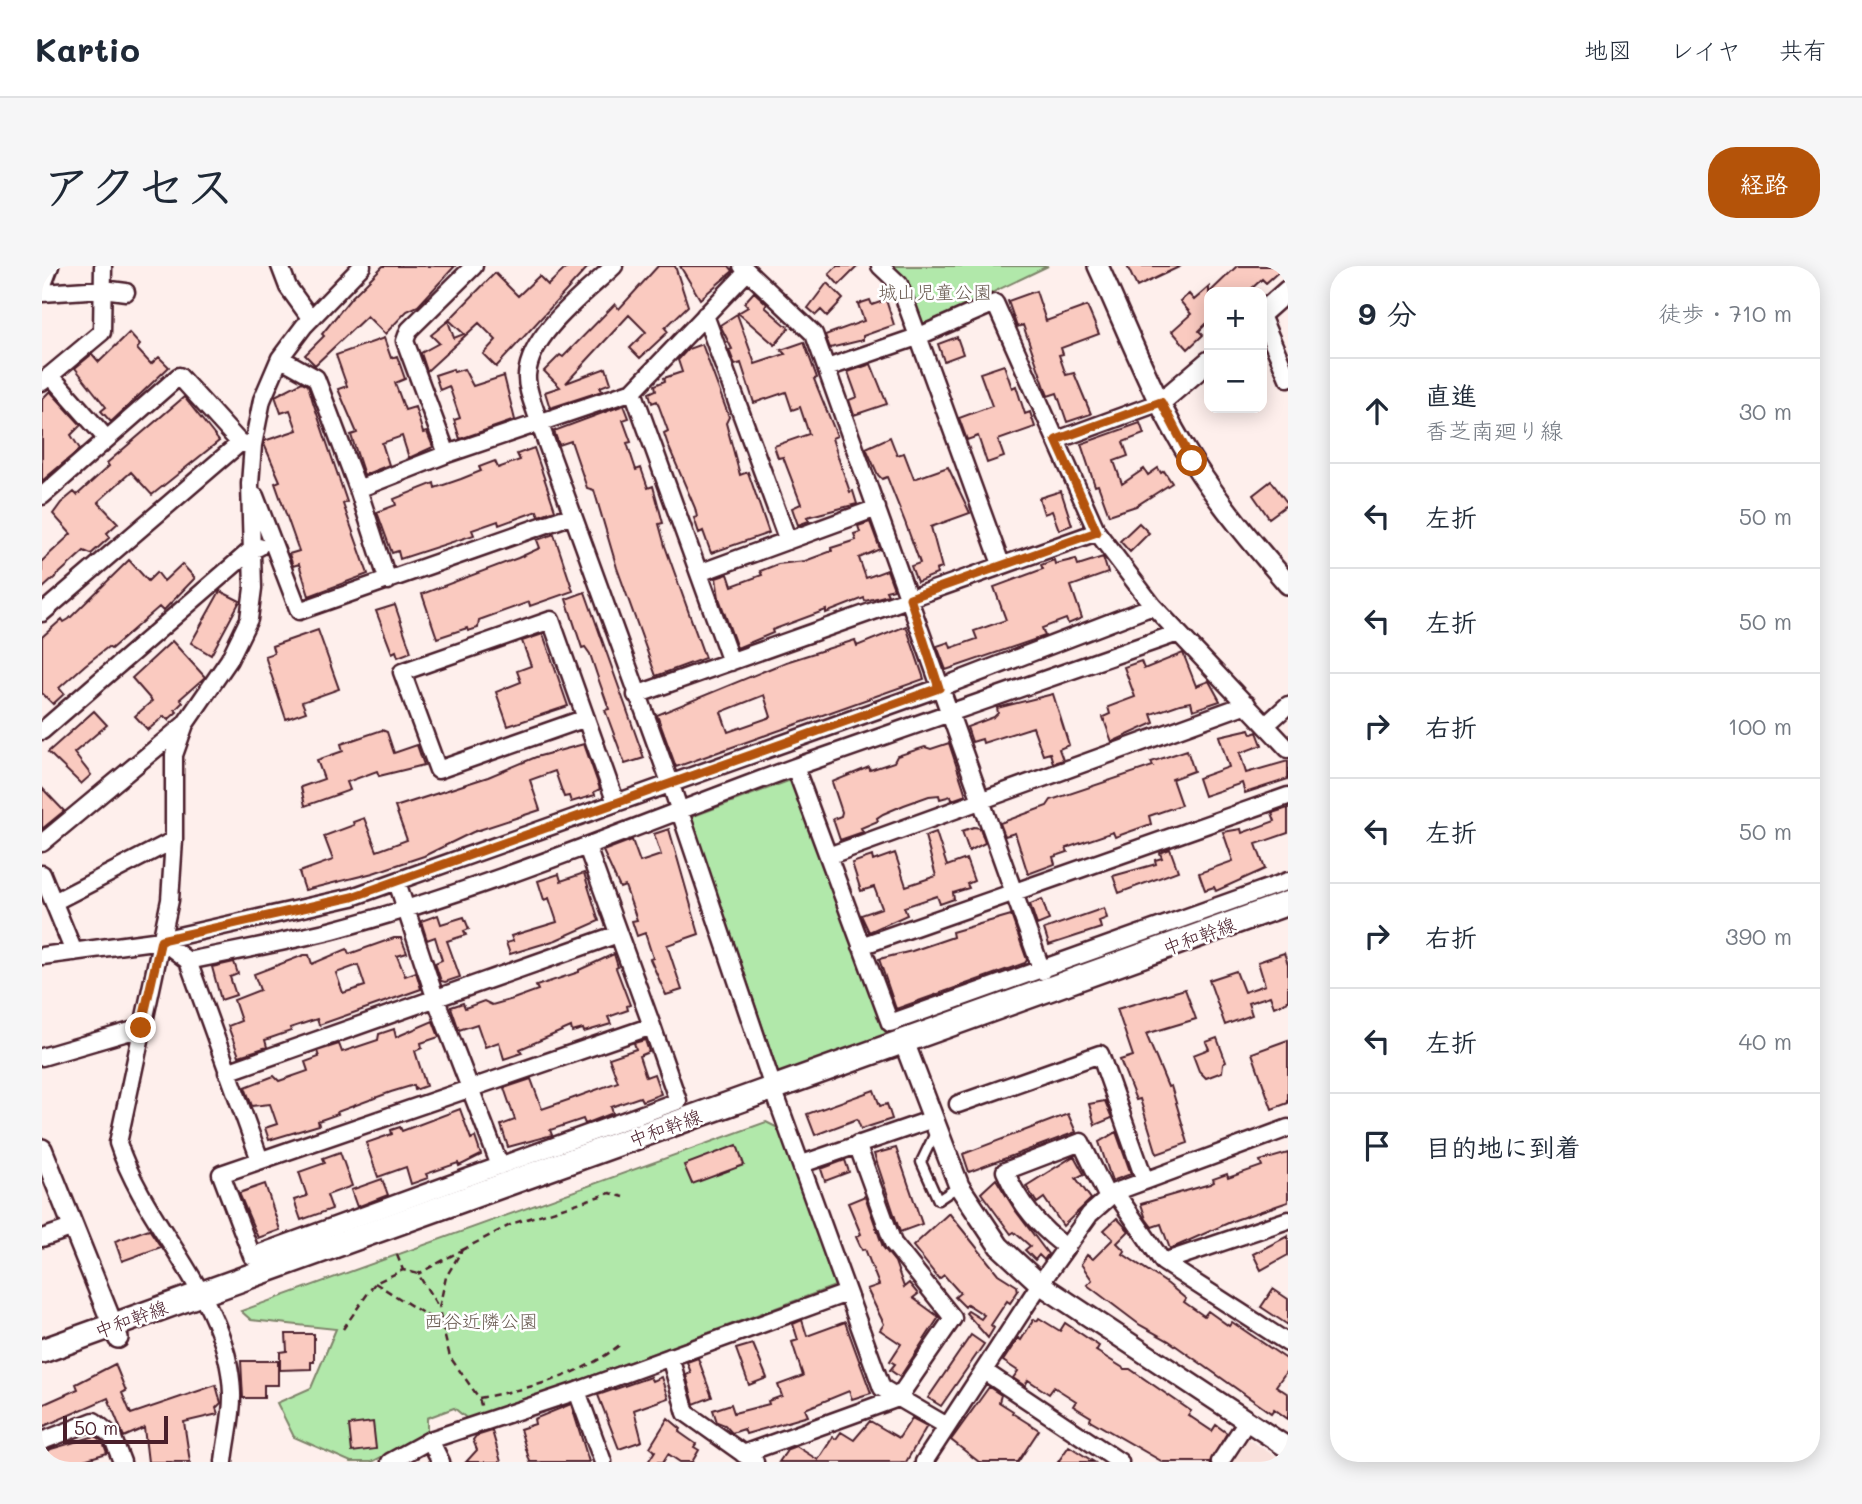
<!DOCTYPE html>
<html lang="ja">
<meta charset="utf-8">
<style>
body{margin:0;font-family:Mali,"Klee One",sans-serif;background:#f6f6f7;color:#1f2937}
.controls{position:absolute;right:21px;top:21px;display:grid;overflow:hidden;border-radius:14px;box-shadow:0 4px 18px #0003}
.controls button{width:63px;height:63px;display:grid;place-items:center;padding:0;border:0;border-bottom:2px solid #e0e1e3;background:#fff;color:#1f2937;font:35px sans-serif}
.scale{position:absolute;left:21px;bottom:18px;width:105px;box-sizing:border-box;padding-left:7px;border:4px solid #4a1f2b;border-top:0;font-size:19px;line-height:24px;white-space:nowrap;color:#4a1f2b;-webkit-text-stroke:5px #fff;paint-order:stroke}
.stop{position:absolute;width:21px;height:21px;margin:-16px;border:5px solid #b45309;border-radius:50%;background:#fff}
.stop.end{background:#b45309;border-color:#fff;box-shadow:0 2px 7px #0008}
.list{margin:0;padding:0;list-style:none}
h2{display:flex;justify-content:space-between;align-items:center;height:91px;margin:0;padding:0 28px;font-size:30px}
h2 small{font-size:23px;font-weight:400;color:#747a83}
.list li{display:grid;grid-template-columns:46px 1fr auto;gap:21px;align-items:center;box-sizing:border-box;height:105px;padding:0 28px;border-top:2px solid #e0e1e3}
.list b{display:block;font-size:26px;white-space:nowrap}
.list p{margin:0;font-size:23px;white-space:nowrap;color:#747a83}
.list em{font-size:23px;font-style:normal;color:#747a83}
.icon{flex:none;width:38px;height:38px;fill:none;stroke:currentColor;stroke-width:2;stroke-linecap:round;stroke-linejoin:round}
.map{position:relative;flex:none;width:1246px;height:1196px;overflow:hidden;border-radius:28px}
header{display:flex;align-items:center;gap:42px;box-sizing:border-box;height:98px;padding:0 35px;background:#fff;border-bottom:2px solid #e0e1e3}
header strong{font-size:33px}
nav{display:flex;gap:38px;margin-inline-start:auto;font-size:24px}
.intro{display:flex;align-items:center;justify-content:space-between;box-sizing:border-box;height:168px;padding:0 42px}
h1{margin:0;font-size:49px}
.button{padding:18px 32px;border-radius:28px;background:#b45309;color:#fff;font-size:24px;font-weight:700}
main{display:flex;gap:42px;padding:0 42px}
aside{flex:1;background:#fff;border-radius:28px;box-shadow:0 4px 18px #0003}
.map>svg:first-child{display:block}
.built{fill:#f9e0db}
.green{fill:#b1e8aa;stroke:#7e846a;stroke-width:2}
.building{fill:#facac0;stroke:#4a1f2b;stroke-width:2;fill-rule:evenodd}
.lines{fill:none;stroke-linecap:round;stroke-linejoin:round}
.service-casing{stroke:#4a1f2b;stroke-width:13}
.minor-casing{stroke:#4a1f2b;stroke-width:21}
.tertiary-casing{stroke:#4a1f2b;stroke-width:24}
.secondary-casing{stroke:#4a1f2b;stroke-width:28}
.path{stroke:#4a1f2b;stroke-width:2.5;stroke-dasharray:7 5;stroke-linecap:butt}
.service{stroke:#fff;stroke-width:8}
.minor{stroke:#fff;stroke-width:16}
.tertiary{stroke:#fff;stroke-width:19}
.secondary{stroke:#fff;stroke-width:23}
.route{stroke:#b45309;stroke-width:9}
.labels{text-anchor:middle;stroke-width:5;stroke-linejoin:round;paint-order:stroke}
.park-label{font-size:19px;fill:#695b51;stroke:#fff}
.street-label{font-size:19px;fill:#4a1f2b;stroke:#fff}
</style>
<header>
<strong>Kartio</strong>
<nav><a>地図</a><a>レイヤ</a><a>共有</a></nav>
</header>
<div class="intro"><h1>アクセス</h1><a class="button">経路</a></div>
<main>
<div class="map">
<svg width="1246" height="1196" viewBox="0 0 1246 1196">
<rect width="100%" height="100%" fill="#feefec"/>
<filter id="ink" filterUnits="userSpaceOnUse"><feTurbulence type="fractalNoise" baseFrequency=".0143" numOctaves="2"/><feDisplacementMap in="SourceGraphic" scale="14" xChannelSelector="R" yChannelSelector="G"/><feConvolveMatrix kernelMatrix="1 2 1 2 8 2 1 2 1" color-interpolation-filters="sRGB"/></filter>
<g filter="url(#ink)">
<path class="built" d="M1205 1172 1242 1196H1188Z"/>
<path class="green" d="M846 0H1006L878 61Z
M749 514 846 773 738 812 649 551Z
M724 856 738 863 793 1020 428 1155 412 1142 385 1152V1167L330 1196H309L252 1171 235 1137 269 1122 294 1063 209 1054 199 1045Z"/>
<path class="building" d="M341 0H413L376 40 365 45 343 68 325 50 273 99 263 89 282 70 280 68 309 32Z
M526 0H547L454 101 441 88 454 74 437 57 385 105 379 87 397 77 389 69 406 55 412 72 422 68 407 54 453 7 476 30 497 10 506 19Z
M616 0H633L646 40 623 62 626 66 598 92 588 82 604 66 587 49 524 117 564 102 569 117 558 121 560 125 508 142 503 126 518 121 502 105 518 89 521 91 573 38 577 43Z
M638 0H687L691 5 658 33Z
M795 0H816L797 19 787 8Z
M1085 0H1139L1095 21Z
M1195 0H1243L1224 17 1220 13 1206 26H1168Z
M785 17 801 33 785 50 779 44 774 49 766 42Z
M1167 21V55L1157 65 1161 69 1146 83 1130 65 1149 48 1138 35 1147 28 1152 34Z
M994 25 1004 55 1045 40 1057 68 1019 82 1021 88 1017 89 1024 109 1032 107 1049 148 1025 156 1015 127 1006 130 981 59 975 61 966 35Z
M712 26 725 38 723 41 747 62 733 79 696 47 706 41 702 37Z
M828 34 830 39 844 34 852 59 821 70V74L788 82 783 69 822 55 816 38Z
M695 48 713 98 743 88 739 84 762 76 775 112 772 113 795 170 790 172 798 197 808 226 811 225 815 238 765 251 767 255 756 259 750 242 759 238 741 191 736 192 732 180 767 168 758 141 750 144 744 126 712 137 699 97 693 99 687 84 690 83 678 59Z
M87 67 98 79 95 83 109 98 117 91 127 101 69 156 59 145 64 141 33 102 50 88 57 96Z
M915 71 921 88 902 95 896 78Z
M342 72 349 92 355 90 363 113 353 117 363 144 373 141 381 167 385 166 391 181 367 192 360 170 340 177 347 199 322 209 309 169 315 167 296 123 305 120 294 89Z
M660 78 687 151 684 157 698 209 706 206 727 267 669 287 661 265 657 267 652 252 655 251 653 242 626 179 622 167 626 165 615 135 610 137 607 127 614 124 613 119 623 115 622 112 640 106 636 94 646 83Z
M829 98 845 138 812 149 807 134 815 131 806 106Z
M962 99 970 122 974 120 983 148 988 146 993 161 956 174 962 191 945 197 936 170 925 174 917 152 950 140 938 107Z
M411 103 412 106 422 103 431 120 462 110 473 154 418 173 412 154 418 152 407 120 398 124 393 109Z
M260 116 266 119 271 136 305 236 301 238 326 308 267 330 257 298 251 300 247 288 257 285 233 217 238 215 222 178V175L255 164 248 144 239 147 233 130Z
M8 125 39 159 29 169 38 183 0 215V133Z
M142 131 177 175 110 229 89 206 80 214 56 236 76 257 65 267 68 271 49 288 42 285 0 323V295L29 268 11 248 19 237 32 226 35 229 67 200 65 197Z
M582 139 587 152 581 154 589 176 585 177 594 204 599 202 606 222 611 220 621 257 617 258 623 280 663 392 614 410 575 302 552 224 545 222 529 175 517 179 512 165Z
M1098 157 1102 168 1081 176 1086 190 1072 195 1080 218 1102 203 1106 209 1116 202 1119 207 1122 205 1130 217 1094 240 1067 249 1056 219 1053 220 1039 178Z
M848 171 855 189 862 187 872 213 906 201 928 247 889 261 900 302 894 304 895 308 875 316 869 300 878 297 863 256 845 211 840 213 836 209 824 182Z
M492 182 513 244 497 250 495 245 457 259 456 255 430 264 432 269 358 293 356 285 350 287 335 246 354 239 352 233 392 217 393 222 419 213 439 205 437 201 453 195 456 202 478 194 475 188Z
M1229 215 1246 238 1227 252 1211 229Z
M1019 225 1030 259 1017 264 1010 245 1002 248 997 232Z
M828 256 838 283 817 292 824 312 845 304 852 323 844 325 846 329 823 335 822 332 784 347V344L730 364 731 367 695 382 677 332 674 312 686 308 690 320 720 309 718 305 736 298 763 295 790 285 789 282 814 274 812 268 818 266 816 260Z
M1097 257 1107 267 1088 286 1078 275Z
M512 268 531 325 488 340 487 336 437 354 436 362 426 365 425 362 395 372 380 328 476 292 498 282 495 274Z
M1061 291 1066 307 1029 320 1040 352 1026 358 1024 353 1000 362 1003 370 904 404 895 380 907 376 909 382 935 373 932 365 964 354 952 321 1001 303 999 299 1012 294 1013 298 1034 293 1036 299Z
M87 294 106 315 115 306 122 315 140 298 153 312 121 345 117 341 69 383 66 381 43 399 17 422 22 428 11 438 0 427V371L20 353 22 356 27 353Z
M178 325 198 335 169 389 149 377Z
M543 326 602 492 583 498 563 444 567 443 555 409 548 388 543 381 540 382 524 333Z
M353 339 369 386 356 391 354 385 350 387 334 345Z
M864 360 882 413 634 501 615 449 744 396 813 374 815 380ZM722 429 729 451 686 466 679 446Z
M276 364 297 423 260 436 264 446 244 453 223 390 232 387 230 380Z
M501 368 526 440 466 460 454 426 479 416 475 405 489 400 480 375Z
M130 375 163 411 138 433 141 436 133 444 135 446 126 454 122 450 106 464 93 450 110 435 90 412Z
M1141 387 1154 420 1167 415 1178 435 1151 444 1149 436 1138 438 1109 448 1112 457 1070 476 1061 451 1068 448 1066 441 1093 431 1082 401 1099 395 1102 403Z
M1011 428 1027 479 1017 483 1021 494 1011 497 1008 487 1001 489 991 461 941 477 940 473 930 476 925 461 952 451 956 447 955 442Z
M52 445 65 459 32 487 49 509 39 518 6 486Z
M1208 463 1210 468 1215 466 1220 479 1198 487 1204 507 1246 495V513L1203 527 1200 517 1162 530 1156 512 1187 501 1177 470Z
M340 464 345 466 352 487 375 479 382 499 337 510 335 505 305 516 308 524 263 540 259 521 282 513 275 494 301 485 299 478Z
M907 477 924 529 910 534 909 530 898 533 897 529 887 530 862 539 841 548 835 552 836 555 819 562 821 566 798 574 791 553 799 550 800 546 790 516 827 501 828 504 852 496 855 490 883 481 889 483Z
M542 478 558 523 552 526 553 529 529 536 527 530 522 531 513 505 488 514 498 544 431 566 382 590 331 607 263 624 257 606 291 594 282 570 312 559 311 556 322 552 335 585 365 574 353 541 446 511 494 491Z
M1145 484 1152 505 1130 513 1139 539 1107 550 1109 558 1073 571 1071 566 1024 582 1026 586 1011 591 1013 598 986 608 973 567 963 570 958 557 1005 540 1009 534 1111 500 1109 496Z
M0 522 22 545 0 563Z
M1246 542V567L1214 578 1223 603 1174 625 1172 621 1163 624 1157 607 1191 595 1181 566 1199 563 1200 567 1233 555 1230 547Z
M932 561 938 562 943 577 927 585 920 565Z
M627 563 657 668 625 679 640 724 624 729 608 693 611 692 603 667 595 670 590 655 595 654 583 620 578 622 561 585 590 574 598 596 619 589 612 568Z
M894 566 905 600 924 593 932 615 925 618 927 622 911 627 912 633 898 638 895 630 862 641 865 649 827 666 819 649 840 642 832 621 819 625 810 597 830 590 831 595 853 587 864 620 894 610 883 570Z
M1128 583 1136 605 1077 627 1071 610 1114 598 1113 594 1120 592 1118 587Z
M542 607 557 655 514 674 468 688 464 677 471 675 469 670 515 656 507 632 502 634 496 615 517 608 519 615Z
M1000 633 1007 654 995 659 988 638Z
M1062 642 1065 652 1057 655 1059 662 1007 679 1002 663Z
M396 649 399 658 422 651 427 663 422 665 424 669 405 675 418 711 403 716 399 715 393 697 400 694 393 671 385 674 379 655Z
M969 649 985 694 983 697 854 743 837 693 870 685 911 671 910 666Z
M352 672H359L365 687 355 690 363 710 374 706 379 723 277 759 275 753 248 762 249 765 223 774 225 781 197 790 186 760 199 755 192 734 218 724 212 708 262 689H267L270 698 305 683 307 688ZM316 699 323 720 301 727 294 707Z
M1242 687 1246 698V735L1232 741 1228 730 1206 737 1210 749 1183 759 1167 714 1194 705 1202 726 1223 719 1216 696Z
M572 688 576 701 574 702 588 739 585 740 586 744 566 751 569 758 542 766 541 763 530 766 529 761 478 783 480 787 462 793 457 776 443 781 435 758 417 764 409 741 421 737 423 742 442 735 450 739 471 733 496 724 494 720 537 706V704Z
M192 696 196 708 188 711 194 729 179 734 170 701Z
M1143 723 1154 753 1104 768 1126 821 1129 820 1146 877 1115 888 1098 833 1094 834 1078 794 1091 790 1075 743Z
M391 755 397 771 379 777 380 782 373 785 384 820 373 824 372 819 349 826 295 846 296 848 276 855 277 859 227 874 223 862 235 858 228 838 210 840 203 821 232 810 237 815 266 805 263 796 277 791 275 785 297 778 300 786 336 774 337 768 352 763 354 771Z
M1175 772 1184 796 1181 798 1180 806 1164 812 1157 805 1151 789 1167 783 1164 776Z
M603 774 607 786 597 790 604 811 612 808 619 828 600 835 598 831 569 841 571 847 543 858 541 853 508 864 510 869 466 881 459 859 473 854 462 822 489 813 500 843 529 833 576 816 567 792 594 783 592 777Z
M1246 774V837L1230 843 1210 787Z
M832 824 838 840 845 838 850 853 819 863 815 853 773 869 765 848Z
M1063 835 1070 852 1053 859 1047 838Z
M418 843 429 873 433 871 439 889 417 900 416 897 384 908 386 912 369 918 364 901 336 911 324 877 350 868 349 864 358 861 360 865Z
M1026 848 1034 866 927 906 921 888Z
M1074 866 1089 908 1070 915 1057 876Z
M695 879 702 899 650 918 642 899Z
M854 882 880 958 858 966 832 888Z
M298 886 310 920 285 929 290 943 259 954 252 934 265 930 257 906 283 897 281 892Z
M1246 887V936L1193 954 1128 983 1119 958 1110 961 1104 953 1099 938 1168 918 1172 916 1171 913 1185 908 1186 912 1220 900 1218 895Z
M1032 890 1042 908 1034 912 1049 933 1021 960 1002 932 995 937 984 920Z
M803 894 807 906 783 915 779 903Z
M340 913 346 929 315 941 309 924Z
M954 913 973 944 1006 988 1002 994 997 989 993 994 983 984 988 980 972 966 969 968 939 927Z
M223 918 238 964 216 972 197 927Z
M823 930 841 981 853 996 862 1021 867 1017 876 1028 871 1032 897 1051 858 1111 848 1104 853 1098 848 1095 859 1078 838 1064 842 1058 825 1023 837 1019 823 983 820 984 814 971 819 968 806 937Z
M907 947 956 1008 975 1020 976 1025 968 1037 965 1035 949 1059 952 1062 946 1072 924 1047 926 1045 939 1053 942 1049 925 1038 923 1041 913 1031 918 1027 902 1009 897 1013 871 980Z
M1075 952 1087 965 1075 977 1083 985 1081 988 1126 1018 1144 1033 1142 1036 1162 1050 1166 1045 1187 1060 1190 1056 1246 1094V1103L1234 1120 1246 1128V1153L1232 1143 1229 1147 1127 1075 1098 1059 1045 1019 1050 1014 1039 998 1045 989 1051 993 1071 973 1062 964Z
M107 963 119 981 80 995 73 975Z
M1246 970V989L1219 1004 1211 988Z
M1231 1023 1246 1033V1059L1219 1041Z
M997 1052 1018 1065 1023 1057 1057 1080 1054 1085 1083 1103H1088L1149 1145 1146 1149 1170 1165 1174 1159 1185 1167 1168 1196H1121L1048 1154 1049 1151 1031 1140 1034 1135 1012 1121 1007 1128 986 1114 983 1120 971 1112 976 1105 961 1095 976 1072 979 1074 992 1053 995 1055Z
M760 1054 765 1070 803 1056 829 1127 810 1133 807 1125 763 1143 766 1150 704 1168 702 1163 690 1167 683 1159 675 1156 671 1144 689 1138 692 1147 727 1138 726 1135 740 1130 736 1119 761 1110 750 1076 756 1074 751 1058Z
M244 1068H272V1096H269V1103L238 1104V1086L245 1085Z
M929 1069 942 1078 899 1140 886 1132Z
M711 1078 725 1112 707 1119 694 1083Z
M656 1092 670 1131 652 1138 644 1109 649 1107 645 1096Z
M199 1095H236V1119H222V1132H201Z
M73 1098 84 1125 80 1127 89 1148 174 1119 179 1137 174 1142 176 1148 142 1156 148 1196H106L102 1162 82 1171 66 1132 0 1161V1139L36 1123 34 1118Z
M608 1111 610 1115 619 1111 626 1132 592 1144 600 1175 577 1183 556 1129Z
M947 1121 959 1129 957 1136 971 1145 970 1147 997 1164 976 1196H937L909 1174Z
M529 1138 547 1196H488L478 1163 493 1158 492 1153Z
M626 1152 639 1163 637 1166 654 1178 652 1181 657 1184 650 1196H638L626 1188 621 1196H606L613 1185 608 1181Z
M870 1152 885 1160 864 1196H737L746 1183 754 1180 776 1194 791 1171 794 1173 799 1166 812 1174 828 1155 857 1172Z
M331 1156 334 1183 310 1186 307 1159Z
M450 1165 459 1196H424L435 1184 431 1174 434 1170Z
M53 1170 61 1176 65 1187 35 1196H0V1190L9 1183Z
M1027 1180 1052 1196H1016Z"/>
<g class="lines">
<defs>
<path id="service" d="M893 867 879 896 896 934 917 920"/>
<path id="minor" d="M238 0 246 21 269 53
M572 0C544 27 488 67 485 109 484 123 493 142 497 156L629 519 736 836 840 1122 905 1160
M700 0 772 68 1000 705
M838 0 857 18 959 298
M0 21 8 0
M0 27 61 23 84 26
M663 49 746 275
M1220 52 1246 112
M238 92 274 112 316 223 405 188 591 125 689 396
M8 109 64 172
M0 116 60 66 61 0
M591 125 705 6
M1015 174 1119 136
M405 188 363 75 367 64 432 0
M316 223 346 315
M0 230 137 110 198 177 211 179
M213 230 257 345 531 249
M1055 266 1111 340
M657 307 835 242
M0 347 198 177
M1136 367 753 501 848 757 1246 615
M594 429 1055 266 953 37 875 71 785 102
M544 452 396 504 360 406 509 354 574 537
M1224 459 1246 439
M0 465 209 284 217 281
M0 577 142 459
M545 581 610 760 179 908 210 990 636 835 610 760
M786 590 1205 438
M0 608 32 686
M355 616 393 731 458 900
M12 636 132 574
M119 674 146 695 218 894
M819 680 1246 530
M0 690 119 674 310 631 897 422 1111 340 1246 483
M146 695C194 685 243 676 291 664 449 622 600 557 753 501
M0 791 99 762
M185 806 576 668
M916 838 1058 788 1103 915
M760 898 891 853
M1073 926 1121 996 1246 1077
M0 972 32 961
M1024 981C996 961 977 937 963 905L1039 876 1066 932
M1121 996 1246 954
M628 1091 644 1147 713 1196
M942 1105 1078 1196
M535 1125 561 1196
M388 1174 399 1196
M0 1175 52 1155 70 1170 80 1196
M701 1188 856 1132 911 1052 851 977 815 878
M182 1196C184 1174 191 1149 190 1127 187 1032 104 963 76 877L128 634 132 574V489L143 458 187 394 207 353 211 322 208 218 211 179 220 134 238 92 262 60 320 0
M348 1196 388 1174 535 1125 805 1027
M882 1196 998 1018 1048 948 1073 926 1246 862
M1178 1196 1205 1155"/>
<path id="tertiary" d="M1056 0C1086 65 1112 136 1151 196 1179 240 1212 279 1246 318
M1220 47 1246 24
M1119 136 1167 95
M862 776 917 920 957 980 998 1018 1246 1182
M0 883 76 1072"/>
<path id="secondary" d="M0 1085 1246 637"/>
</defs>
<use href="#service" class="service-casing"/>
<use href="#minor" class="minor-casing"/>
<use href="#tertiary" class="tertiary-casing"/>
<use href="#secondary" class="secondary-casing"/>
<path class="path" d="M420 984 472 957 568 927 582 931
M355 989 361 1004 376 1008 397 1042 404 1011 420 984 376 1008
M333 1017 400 1059 397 1042
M400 1059 408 1091 437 1132 440 1143
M301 1063 333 1017 361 1004
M437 1132C488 1122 539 1111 580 1077"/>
<use href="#service" class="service"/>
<use href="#minor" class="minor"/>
<use href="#tertiary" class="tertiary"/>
<use href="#secondary" class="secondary"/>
</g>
</g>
<g class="lines" filter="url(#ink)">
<path class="route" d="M99 762 119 674 310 631 897 422 868 332 1055 266 1014 174 1119 136 1150 195"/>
</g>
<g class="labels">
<g class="park-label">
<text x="893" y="33">城山児童公園</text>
<text x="439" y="1062">西谷近隣公園</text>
</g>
<g class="street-label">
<text transform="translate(1157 670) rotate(-20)" y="7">中和幹線</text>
<text transform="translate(623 862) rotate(-20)" y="7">中和幹線</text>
<text transform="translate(89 1053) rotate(-20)" y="7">中和幹線</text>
</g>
</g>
</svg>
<div class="controls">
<button>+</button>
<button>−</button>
</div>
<div class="scale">50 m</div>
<div class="stop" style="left:1150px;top:195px"></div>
<div class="stop end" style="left:99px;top:762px"></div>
</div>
<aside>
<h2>9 分<small>徒歩 · 710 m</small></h2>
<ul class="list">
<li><svg class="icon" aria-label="ahead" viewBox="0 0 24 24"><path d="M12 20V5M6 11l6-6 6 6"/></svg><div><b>直進</b><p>香芝南廻り線</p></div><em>30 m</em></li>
<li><svg class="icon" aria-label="left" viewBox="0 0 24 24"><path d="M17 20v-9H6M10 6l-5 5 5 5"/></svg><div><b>左折</b></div><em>50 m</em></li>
<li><svg class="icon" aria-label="left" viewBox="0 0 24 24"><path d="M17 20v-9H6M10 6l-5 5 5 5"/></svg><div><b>左折</b></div><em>50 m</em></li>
<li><svg class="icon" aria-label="right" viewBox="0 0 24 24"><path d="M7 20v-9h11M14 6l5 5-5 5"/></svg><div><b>右折</b></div><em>100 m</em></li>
<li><svg class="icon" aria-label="left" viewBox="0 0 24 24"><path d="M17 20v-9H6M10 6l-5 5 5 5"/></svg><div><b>左折</b></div><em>50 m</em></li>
<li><svg class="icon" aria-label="right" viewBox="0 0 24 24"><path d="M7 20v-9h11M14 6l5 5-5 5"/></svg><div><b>右折</b></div><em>390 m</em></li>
<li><svg class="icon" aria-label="left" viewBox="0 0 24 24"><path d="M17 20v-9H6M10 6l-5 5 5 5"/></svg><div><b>左折</b></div><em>40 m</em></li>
<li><svg class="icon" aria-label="arrive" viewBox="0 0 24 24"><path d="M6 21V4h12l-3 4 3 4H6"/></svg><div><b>目的地に到着</b></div></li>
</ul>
</aside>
</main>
